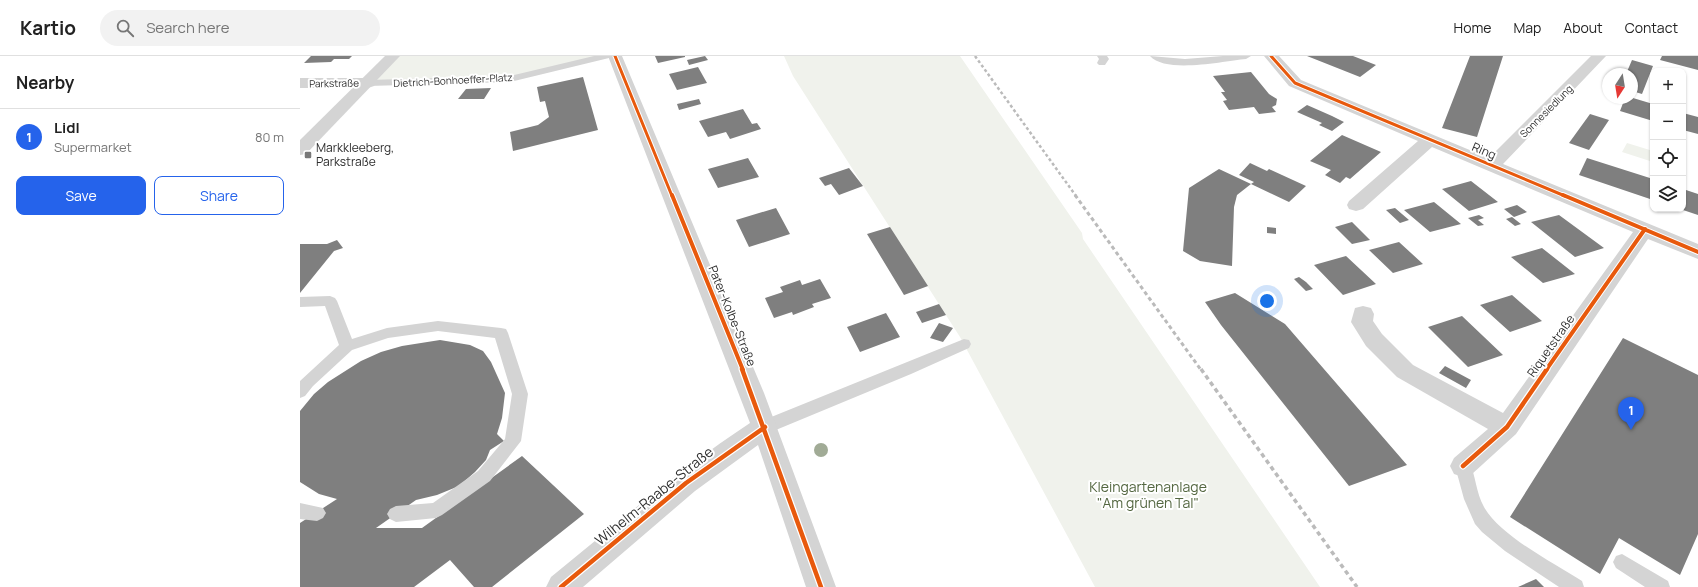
<!DOCTYPE html>
<meta charset="utf-8">
<style>
body{margin:0;font-family:Manrope,sans-serif;background:#f2f2f2;color:#222}
.controls{position:absolute;right:12px;top:12px;display:grid;overflow:hidden;border-radius:8px;box-shadow:0 1px 3px #0004}
.controls button{width:36px;height:36px;display:grid;place-items:center;padding:0;border:0;border-bottom:1px solid #e0e0e0;background:#fff;color:#222;font:20px sans-serif}
.compass{position:absolute;left:1302px;top:12px;width:36px;height:36px;border-radius:50%;background:#fff;box-shadow:0 1px 3px #0004;rotate:192deg}
.you{position:absolute;left:967px;top:245px;width:14px;height:14px;margin:-10px;border:3px solid #fff;border-radius:50%;background:#1a73e8;box-shadow:0 0 0 6px #1a73e833}
.badge{display:grid;place-items:center;width:26px;height:26px;border-radius:50%;background:#2563eb;color:#fff;font-size:13px;font-weight:700}
.pin{position:absolute;translate:-50% -33px;filter:drop-shadow(0 1px 2px #0008)}
.pin::after{content:'';position:absolute;top:21px;width:14px;height:12px;background:inherit;clip-path:polygon(0 0,100% 0,50% 100%)}
.list{margin:0;padding:0;list-style:none}
h2{display:flex;justify-content:space-between;align-items:center;height:52px;margin:0;padding:0 16px;font-size:17px}
h2 small{font-size:13px;font-weight:400;color:#767676}
.list li{display:grid;grid-template-columns:26px 1fr auto;gap:12px;align-items:center;box-sizing:border-box;height:56px;padding:0 16px;border-top:1px solid #e0e0e0}
.list b{display:block;font-size:15px;white-space:nowrap}
.list p{margin:0;font-size:13px;white-space:nowrap;color:#767676}
.list em{font-size:13px;font-style:normal;color:#767676}
.actions{display:flex;gap:8px;padding:12px 16px}
.actions a{flex:1;padding:9px 0;border:1px solid #2563eb;border-radius:8px;text-align:center;font-size:14px;color:#2563eb}
.actions .main{background:#2563eb;color:#fff}
.icon{flex:none;width:22px;height:22px;fill:none;stroke:currentColor;stroke-width:2;stroke-linecap:round;stroke-linejoin:round}
.map{position:relative;flex:none;width:1398px;height:531px;overflow:hidden}
header{display:flex;align-items:center;gap:24px;box-sizing:border-box;height:56px;padding:0 20px;background:#fff;border-bottom:1px solid #e0e0e0}
header strong{font-size:19px}
nav{display:flex;gap:22px;margin-inline-start:auto;font-size:14px}
.search{width:280px;height:36px;background:#f2f2f2;display:flex;align-items:center;gap:10px;box-sizing:border-box;padding:0 14px;border-radius:22px;color:#767676;font-size:15px}
main{display:flex}
aside{flex:1;background:#fff}
.map>svg:first-child{display:block}
.green{fill:#f0f2ec}
.building{fill:#7f7f7f}
.lines{fill:none;stroke-linecap:round;stroke-linejoin:round}
.service{fill:#d4d4d4;fill-rule:evenodd}
.minor{fill:#d4d4d4;fill-rule:evenodd}
.tertiary{fill:#d4d4d4;fill-rule:evenodd}
.rail-far2{stroke:#bbb;stroke-width:2.5;stroke-dasharray:3 2.5;stroke-linecap:butt}
.rail-far1{stroke:#bbb;stroke-width:3;stroke-dasharray:4 3;stroke-linecap:butt}
.rail{stroke:#bbb;stroke-width:3.5;stroke-dasharray:4.5 3.5;stroke-linecap:butt}
.cycleway-far2-casing{stroke:#fff;stroke-width:5}
.cycleway-far1-casing{stroke:#fff;stroke-width:6}
.cycleway-casing{stroke:#fff;stroke-width:7}
.cycleway-far2{stroke:#e8590c;stroke-width:3}
.cycleway-far1{stroke:#e8590c;stroke-width:4}
.cycleway{stroke:#e8590c;stroke-width:4.5}
.tree{fill:#a1ab96}
.poi-dot{fill:#787878;stroke:#fff;stroke-width:1.5}
.labels{text-anchor:middle;stroke-width:4;stroke-linejoin:round;paint-order:stroke}
.far-street-label{font-size:10px;fill:#2f2f2f;stroke:#fff}
.poi-label{font-size:12px;fill:#2f2f2f;stroke:#fff;text-anchor:start}
.street-label{font-size:12px;fill:#2f2f2f;stroke:#fff}
.near-park-label{font-size:14px;fill:#546741;stroke:#fff}
.near-street-label{font-size:14px;fill:#2f2f2f;stroke:#fff}
</style>
<header>
<strong>Kartio</strong>
<div class="search"><svg class="icon" aria-label="search" viewBox="0 0 24 24"><circle cx="10" cy="10" r="6"/><path d="M15 15l6 6"/></svg>Search here</div>
<nav><a>Home</a><a>Map</a><a>About</a><a>Contact</a></nav>
</header>
<main>
<aside>
<h2>Nearby<small></small></h2>
<ul class="list">
<li><span class="badge">1</span><div><b>Lidl</b><p>Supermarket</p></div><em>80 m</em></li>
</ul>
<div class="actions"><a class="main">Save</a><a>Share</a></div>
</aside>
<div class="map">
<svg width="1398" height="531" viewBox="0 0 1398 531">
<rect width="100%" height="100%" fill="#fff"/>
<path class="green" d="M93 0H306L210 23 68 27Z
M484 0H660L782 177 783 183 1020 531H795L660 281 493 20Z
M1327 87 1353 95V106L1322 96Z"/>
<path class="building" d="M11 0H52L49 3H34L31 6 4 7Z
M355 0H385V1L358 7Z
M405 0 408 4 389 9 387 4Z
M1007 0H1053L1076 9 1060 21Z
M1170 0H1203L1177 81 1142 72Z
M1362 0H1398V14L1360 4Z
M1332 4 1353 10 1342 38 1332 35V18H1326Z
M398 11 407 27 377 34 369 18Z
M951 16 969 38 977 43 976 49 972 51 976 56 959 58 954 51 929 54 923 45 927 44 921 36H925L913 20Z
M283 21 298 74 213 95 210 76 238 69 249 61 245 45 240 46 237 31Z
M191 32 184 43H158L166 33Z
M1325 42H1333L1353 48V65L1320 55Z
M399 43 401 48 379 54 377 48Z
M1007 49 1032 60 1044 66 1032 75 1019 69 1022 67 997 56Z
M443 53 452 68 457 67 461 73 430 83 426 76 408 81 399 65Z
M1383 57 1398 61V78L1383 74Z
M1290 58 1309 64 1289 94 1269 87Z
M1042 79 1081 96 1050 123 1046 121 1040 127 1025 119 1031 114 1010 105Z
M448 102 459 121 418 132 408 113Z
M1287 102 1353 123V144L1279 119Z
M950 107 967 115 969 113 1006 130 989 146 951 128 954 126 939 119Z
M549 112 563 130 539 139 531 128 525 130 519 122Z
M919 113 951 128 937 139 934 151 932 210 900 205 883 195 889 132Z
M1171 125 1198 146 1169 155 1142 133Z
M1383 133 1398 138V159L1383 154Z
M1134 146 1161 168 1130 176 1104 154Z
M1217 149 1227 156 1214 161 1204 153Z
M476 152 490 178 449 191 436 164Z
M1095 152 1109 164 1100 167 1086 154Z
M1179 159 1184 162 1178 164 1184 169 1178 170 1168 162Z
M1259 159 1304 192 1275 201 1231 166Z
M1212 161 1221 168 1215 170 1206 163Z
M1052 166 1070 184 1052 188 1035 171Z
M590 171 628 230 604 239 567 178Z
M967 171 976 172V178L967 177Z
M37 184 43 192 34 195 0 237V188H27Z
M1099 186 1123 208 1093 217 1069 194Z
M1242 192 1275 218 1243 227 1211 201Z
M1046 200 1076 228 1043 239 1014 209Z
M999 221 1006 226 1013 233 1006 235 994 223Z
M520 223 531 242 512 248 514 251 493 259 492 256 474 262 465 242 483 236 480 231 500 224 502 229Z
M935 237 985 268 1107 409 1049 430 921 269 905 246Z
M1212 239 1242 265 1210 276 1180 249Z
M639 248 646 259 622 267 616 256Z
M586 257 600 281 560 296 547 271Z
M1162 260 1203 299 1168 311 1128 271Z
M639 267 653 272 643 286 630 282Z
M1323 282 1398 319V478L1380 519 1319 482 1300 518 1210 461Z
M140 284 170 289 183 295 191 306 205 337 202 362 197 378 204 385 190 394 186 404 175 416 159 430 137 439 116 444 76 472H122L222 400 284 458 192 531H174L150 504 114 531H0V467L37 443 19 438 0 426V355L14 338 28 326 61 305 81 296 102 290Z
M1145 310 1171 324 1166 332 1139 317Z
M1236 523 1244 531H1218Z"/>
<g class="lines">
<path class="service" d="M294 0H311L309 2 210 26 68 30 63 27 68 24 210 20Z
M797 0H807L809 3 805 9H799L797 7 799 3Z
M850 0 885 3 923 0H951L946 3C924 5 866 18 850 0Z
M30 240 35 242 37 245 52 283 87 272 138 265 201 272 206 273 208 277 228 338 221 385 190 425 142 459 136 462 96 466 90 463 87 458 90 453 96 450 133 447 178 415 205 383 212 338 195 282 138 275 88 282 52 294 13 330 5 340 0 342V325L39 289 25 250 0 251V241Z
M664 283 669 284 671 288 669 292 611 318 471 376 465 377 459 376 457 371 459 366Z
M1163 403 1169 405C1176 420 1176 437 1184 451 1200 480 1254 507 1282 525L1284 531H1259L1205 495 1182 476 1175 468 1164 443 1155 410 1157 405Z
M0 447 23 452 26 457 23 462 17 465 0 463Z
M1322 498 1368 525 1370 531H1345L1316 512 1313 506 1316 500Z"/>
<path class="minor" d="M308 0H322L464 337 536 531H506L458 389 395 435 283 531H246L251 521C316 468 380 413 450 367Z
M964 0H979L1001 24 1189 102 1291 0H1306L1203 108 1398 188V203L1348 183 1216 378 1172 418 1163 421 1154 418 1150 410 1154 402 1188 373 1097 321 1066 290 1051 266 1055 252 1063 250 1071 252 1074 258 1073 265 1082 278 1113 309 1203 357 1333 176 1132 91 1063 153 1056 155 1049 153 1047 149 1049 145 1118 85 989 30Z
M0 22H68L74 24 76 27 74 30 68 32H0Z"/>
<path class="tertiary" d="M85 0H100L6 98 0 99V84Z"/>
<path class="rail-far2" d="M675 0 776 140"/>
<path class="rail-far1" d="M775 139 901 314"/>
<path class="rail" d="M901 313 1057 531"/>
<defs>
<path id="cycleway-far2" d="M315 0 372 140
M971 0 995 27 1265 140"/>
<path id="cycleway-far1" d="M372 139 443 314
M1263 139 1398 196
M1246 314 1345 173"/>
<path id="cycleway" d="M442 313 521 531
M1163 410 1207 371 1247 313
M261 531 386 427 465 371"/>
</defs>
<use href="#cycleway-far2" class="cycleway-far2-casing"/>
<use href="#cycleway-far1" class="cycleway-far1-casing"/>
<use href="#cycleway" class="cycleway-casing"/>
<use href="#cycleway-far2" class="cycleway-far2"/>
<use href="#cycleway-far1" class="cycleway-far1"/>
<use href="#cycleway" class="cycleway"/>
</g>
<circle class="tree" cx="521" cy="394" r="7"/>
<rect class="poi-dot" x="4" y="95" width="8" height="8" rx="2"/>
<g class="labels">
<g class="far-street-label">
<text transform="translate(153 24) rotate(-3)" y="4">Dietrich-Bonhoeffer-Platz</text>
<text transform="translate(34 27) rotate(-1)" y="4">Parkstraße</text>
<text transform="translate(1246 55) rotate(-45)" y="4">Sonnesiedlung</text>
</g>
<g class="poi-label">
<text x="16" y="96">Markkleeberg,<tspan x="16" dy="14">Parkstraße</tspan></text>
</g>
<g class="street-label">
<text transform="translate(1184 95) rotate(23)" y="4">Ring</text>
<text transform="translate(432 260) rotate(68)" y="4">Pater-Kolbe-Straße</text>
<text transform="translate(1251 290) rotate(-55)" y="4">Riquetstraße</text>
</g>
<g class="near-park-label">
<text x="848" y="436">Kleingartenanlage<tspan x="848" dy="16">"Am grünen Tal"</tspan></text>
</g>
<g class="near-street-label">
<text transform="translate(354 440) rotate(-39)" y="5">Wilhelm-Raabe-Straße</text>
</g>
</g>
</svg>
<div class="controls">
<button>+</button>
<button>−</button>
<button><svg class="icon" aria-label="locate" viewBox="0 0 24 24"><circle cx="12" cy="12" r="6"/><path d="M12 2v4M12 18v4M2 12h4M18 12h4"/></svg></button>
<button><svg class="icon" aria-label="layers" viewBox="0 0 24 24"><path d="M12 4l9 5-9 5-9-5zM3 14l9 5 9-5"/></svg></button>
</div>
<svg class="compass" viewBox="-18 -18 36 36"><path d="M0-13l5 13h-10z" fill="#e53935"/><path d="M0 13l5-13h-10z" fill="#767676"/></svg>
<div class="you"></div>
<div class="pin badge" style="left:1331px;top:374px">1</div>
</div>
</main>
